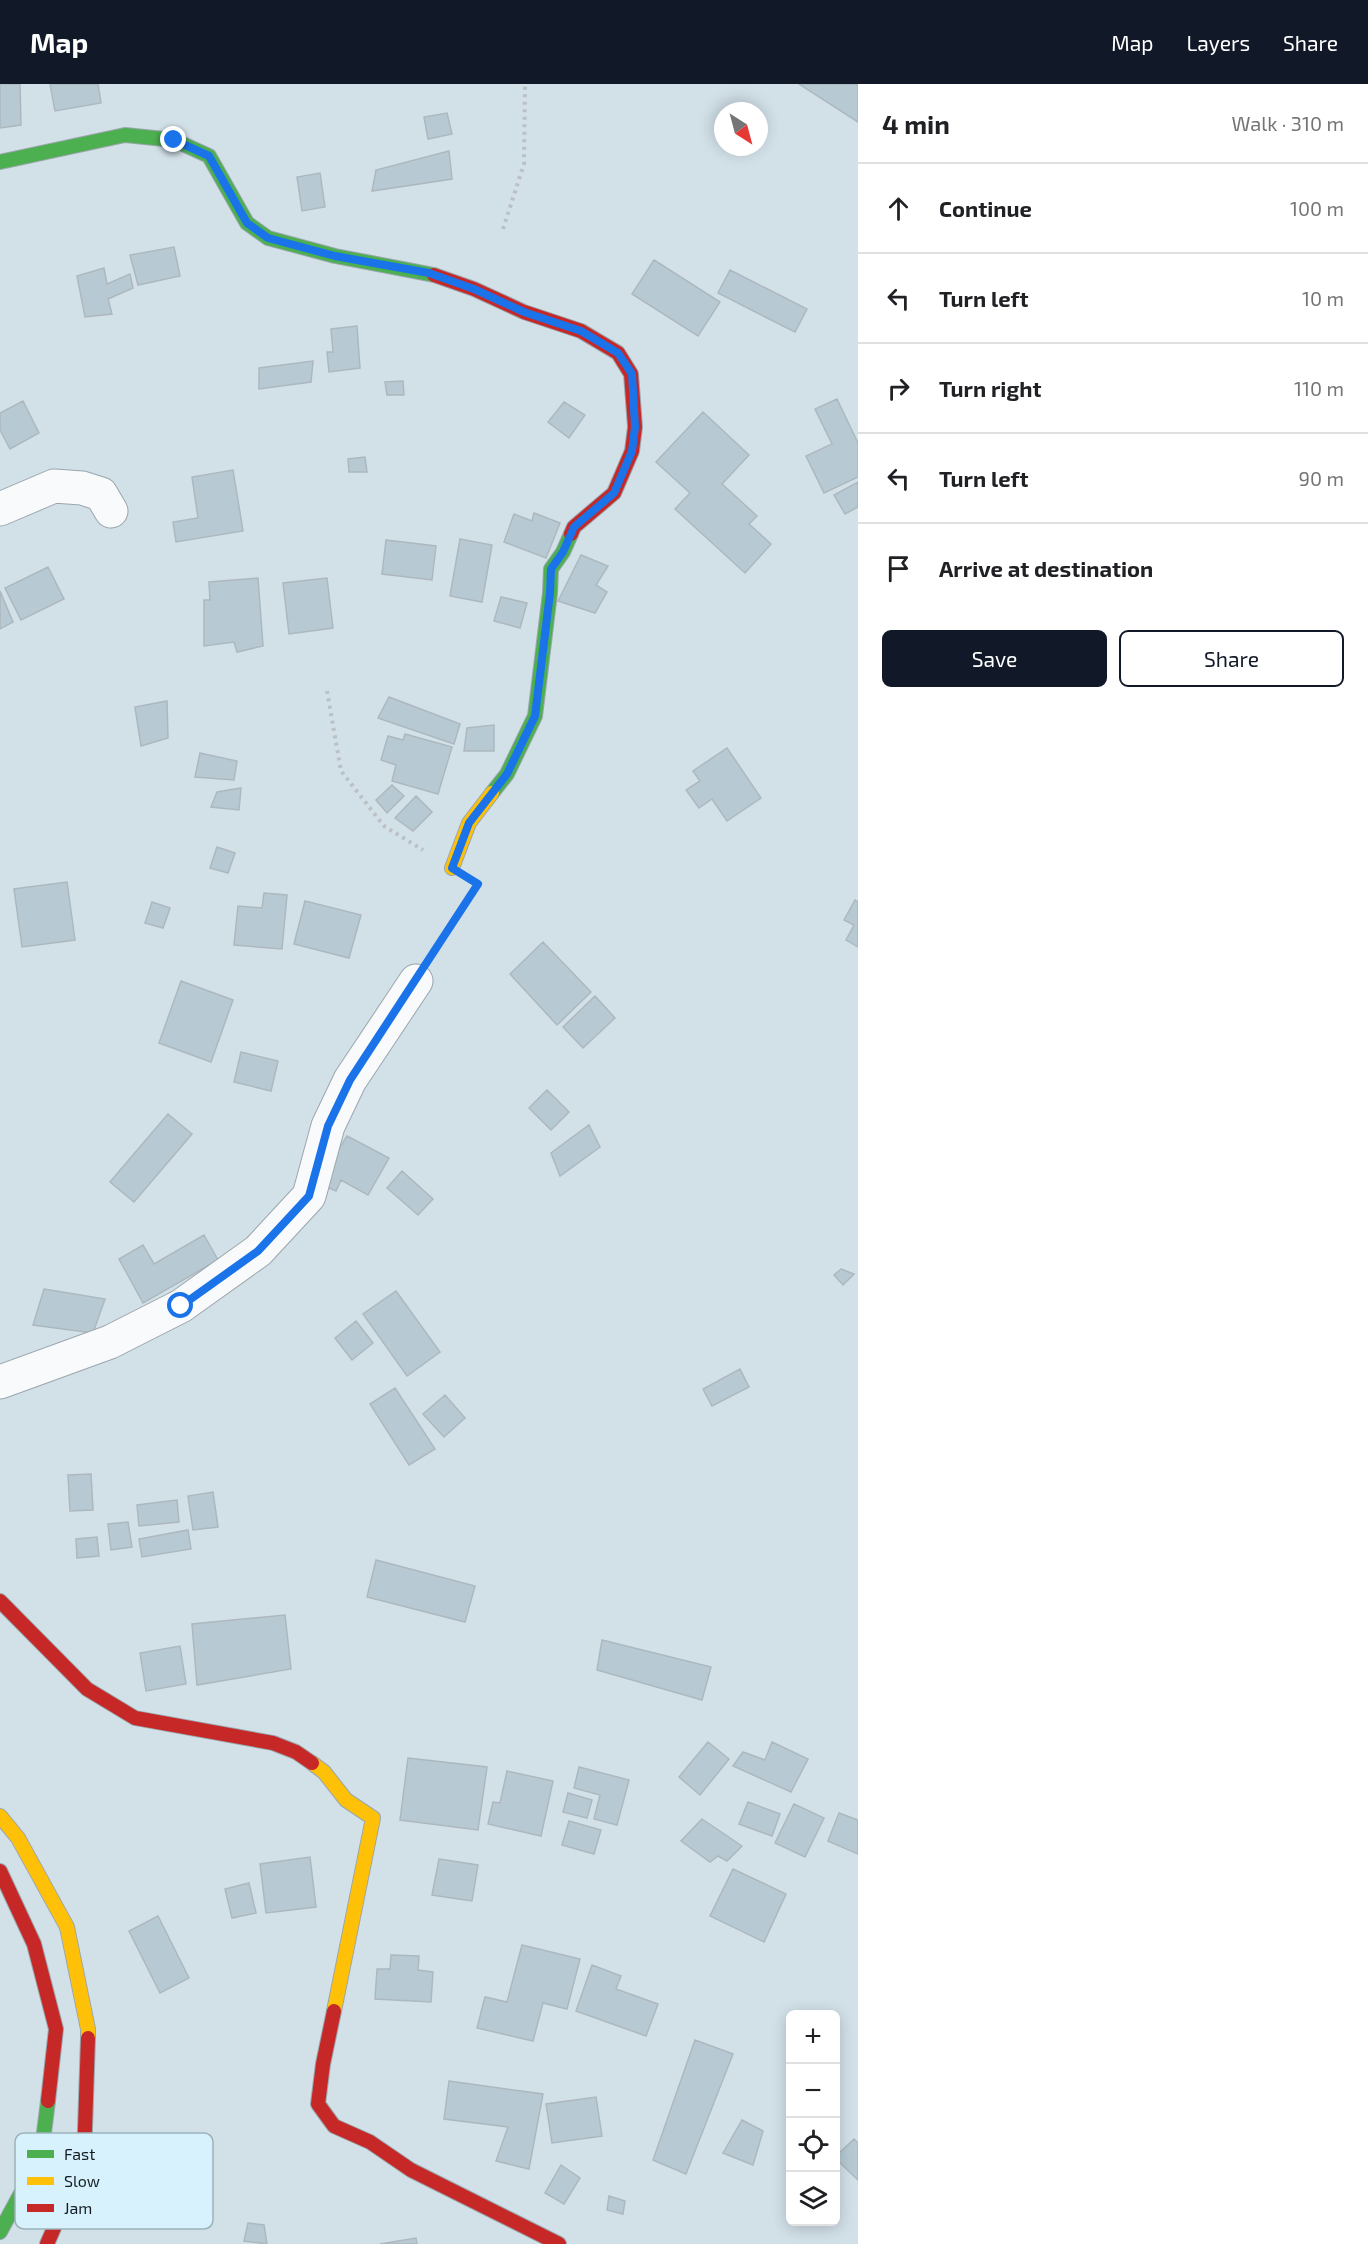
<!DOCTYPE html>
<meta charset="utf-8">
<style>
body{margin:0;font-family:"Exo 2",sans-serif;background:#f2f2f2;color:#202124}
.controls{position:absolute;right:18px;bottom:18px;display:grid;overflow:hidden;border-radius:9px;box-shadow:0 3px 15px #0003}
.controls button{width:54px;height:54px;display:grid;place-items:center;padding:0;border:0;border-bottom:2px solid #e0e0e0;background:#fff;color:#202124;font:30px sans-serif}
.compass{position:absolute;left:714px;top:18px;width:54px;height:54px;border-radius:50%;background:#fff;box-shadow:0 3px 15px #0003;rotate:144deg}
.stop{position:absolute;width:18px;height:18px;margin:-14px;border:4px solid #1a73e8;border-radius:50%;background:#fff}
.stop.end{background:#1a73e8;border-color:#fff;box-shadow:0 2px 6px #0008}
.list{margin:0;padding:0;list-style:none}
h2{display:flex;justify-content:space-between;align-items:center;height:78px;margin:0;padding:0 24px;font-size:26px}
h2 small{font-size:20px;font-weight:400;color:#757577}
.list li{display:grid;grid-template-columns:39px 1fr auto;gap:18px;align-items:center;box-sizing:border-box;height:90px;padding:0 24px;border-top:2px solid #e0e0e0}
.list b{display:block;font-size:22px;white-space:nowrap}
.list em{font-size:20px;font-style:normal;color:#757577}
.actions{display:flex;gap:12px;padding:18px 24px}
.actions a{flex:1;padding:14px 0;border:2px solid #111827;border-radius:9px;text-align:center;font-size:21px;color:#111827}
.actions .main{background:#111827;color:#fff}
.icon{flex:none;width:33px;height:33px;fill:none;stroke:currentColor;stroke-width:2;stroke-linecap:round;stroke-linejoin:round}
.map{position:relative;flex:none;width:858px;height:2160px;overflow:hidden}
header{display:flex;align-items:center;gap:36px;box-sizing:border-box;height:84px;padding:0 30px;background:#111827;color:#fff}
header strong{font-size:28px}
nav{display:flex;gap:33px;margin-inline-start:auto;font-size:21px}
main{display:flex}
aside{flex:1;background:#fff}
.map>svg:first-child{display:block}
.building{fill:#b7cad4;stroke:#adb8be;stroke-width:1.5}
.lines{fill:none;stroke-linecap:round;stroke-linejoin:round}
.street-casing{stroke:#9ba6ac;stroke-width:35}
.fast-casing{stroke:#9ba6ac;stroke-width:16}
.slow-casing{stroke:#9ba6ac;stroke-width:16}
.jam-casing{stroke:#9ba6ac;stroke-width:16}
.path{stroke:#bbc1c3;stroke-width:4;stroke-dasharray:3 4.5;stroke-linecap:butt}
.street{stroke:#f8fafc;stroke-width:33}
.fast{stroke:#4caf50;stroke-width:14}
.slow{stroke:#ffc107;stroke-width:14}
.jam{stroke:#c62828;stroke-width:14}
.route{stroke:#1a73e8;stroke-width:8}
.key{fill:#d7f1fd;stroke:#9cb2bb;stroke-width:1.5}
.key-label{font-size:16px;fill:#141e22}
</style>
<header>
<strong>Map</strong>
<nav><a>Map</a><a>Layers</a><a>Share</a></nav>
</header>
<main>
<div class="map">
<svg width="858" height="2160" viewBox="0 0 858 2160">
<rect width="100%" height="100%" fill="#d2e0e8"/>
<path class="building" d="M0 0H20L21 41 0 44Z
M50 0H98L101 19 55 27Z
M799 0H856L858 1V38Z
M447 29 452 50 428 55 424 33Z
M449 67 452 95 372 107 376 86Z
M320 89 325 123 302 127 297 93Z
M174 163 180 192 138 201 130 171Z
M654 176 720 218 698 252 632 210Z
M104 184 107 200 130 190 133 204 108 215 112 230 85 233 77 192Z
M730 186 807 225 795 248 718 209Z
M357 242 360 284 329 288 327 268H333L331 245Z
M313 277 311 298 259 305V284Z
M403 297 404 311H387L385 298Z
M837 315 858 359V393L824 409 806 372 832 360 815 325Z
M23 317 39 349 10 365 0 346V329Z
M564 318 585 331 569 354 548 338Z
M703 328 749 371 722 400 757 432 749 440 771 460 745 489 675 425 690 409 656 378Z
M365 373 367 388H349L348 375Z
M233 386 243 447 176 458 173 438 198 434 192 393Z
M858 398V423L845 430 834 411Z
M534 429 560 439 546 474 504 458 514 430 532 437Z
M460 455 492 461 482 518 450 512Z
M386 456 436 462 432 496 382 490Z
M581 471 608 482 596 501 607 508 595 529 558 517Z
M48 483 64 515 21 536 5 504Z
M258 494 263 562 237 568 234 558 204 562V516H210L209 498Z
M327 494 333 544 289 550 283 499Z
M0 507 13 538 0 545Z
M501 513 527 519 520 544 494 537Z
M389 613 460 640 454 660 378 634Z
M167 617 168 654 141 662 135 623Z
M494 641V667H464L467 644Z
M405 650 452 663 438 710 392 697 396 681 381 676 388 652 403 656Z
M727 664 761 714 727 737 712 715 699 724 686 706 700 697 693 687Z
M200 669 237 677 234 696 195 693Z
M392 701 404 712 387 729 376 716Z
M241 704 239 726 211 723 217 708Z
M416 712 432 728 413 747 395 734Z
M217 763 235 769 228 789 210 784Z
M67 798 75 856 22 863 14 805Z
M264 809 287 811 282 865 234 861 238 822 262 824Z
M855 816 858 818V863L846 856 854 841 844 836Z
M305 817 361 831 349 874 294 860Z
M152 818 170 824 163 844 145 839Z
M543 858 591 908 557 941 510 890Z
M181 897 233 916 211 978 159 959Z
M595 912 615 934 583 964 563 943Z
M241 968 278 977 271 1007 234 998Z
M547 1006 569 1028 551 1046 529 1024Z
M168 1030 192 1050 134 1118 110 1098Z
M589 1041 600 1063 560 1092 551 1069Z
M347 1052 389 1074 368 1111 341 1096 336 1107 317 1099Z
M402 1087 433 1115 418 1131 387 1104Z
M204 1151 218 1176 143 1219 119 1175 143 1161 154 1180Z
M841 1185 854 1190 843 1201 834 1191Z
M44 1205 105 1215 93 1249 33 1241Z
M396 1207 440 1268 407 1292 363 1230Z
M356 1237 373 1259 352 1276 335 1254Z
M740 1285 749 1303 712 1322 703 1305Z
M395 1304 435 1365 409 1381 370 1320Z
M445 1311 465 1334 444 1353 423 1330Z
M91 1390 93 1426 70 1427 68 1391Z
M213 1408 218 1443 193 1446 188 1412Z
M177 1416 179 1438 139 1442 137 1421Z
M128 1438 132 1463 111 1466 108 1440Z
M188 1446 191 1465 142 1473 139 1455Z
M97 1453 99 1472 77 1474 76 1455Z
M376 1476 475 1502 465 1538 367 1513Z
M285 1531 291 1585 197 1601 192 1540Z
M602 1556 711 1583 702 1616 597 1586Z
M180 1562 186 1600 146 1607 140 1569Z
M708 1658 729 1675 700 1711 679 1693Z
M772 1658 808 1675 791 1708 733 1682 743 1668 765 1676Z
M408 1674 487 1683 478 1746 400 1736Z
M579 1683 629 1696 617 1741 594 1735 600 1711 574 1704Z
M507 1687 553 1697 541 1752 488 1740 493 1718 500 1719Z
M568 1709 592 1716 587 1734 563 1728Z
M748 1718 780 1730 772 1752 739 1740Z
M794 1720 824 1734 805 1773 775 1759Z
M839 1729 858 1736V1770L828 1757Z
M702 1735 742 1762 727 1777 718 1772 710 1778 681 1757Z
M569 1737 601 1746 594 1770 562 1761Z
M310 1773 316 1823 266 1829 260 1780Z
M439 1775 478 1781 472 1817 432 1811Z
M733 1785 786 1810 764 1858 710 1832Z
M249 1799 256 1829 232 1834 225 1805Z
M158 1832 189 1894 160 1909 129 1847Z
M522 1861 580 1875 567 1925 543 1919 533 1957 477 1944 485 1913 507 1918Z
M391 1871 419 1872 418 1886 433 1888 431 1918 375 1915 377 1885H390Z
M592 1881 621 1892 616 1905 658 1920 646 1952 576 1927Z
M695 1956 733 1970 686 2090 653 2076Z
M449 1997 543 2010 529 2085 496 2077 508 2043 444 2035Z
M596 2013 602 2052 552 2059 546 2020Z
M742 2036 763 2047 753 2081 723 2069Z
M854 2055 858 2059V2096L836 2075V2072Z
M561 2081 580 2094 564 2120 545 2109Z
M609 2112 625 2117 623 2130 607 2126Z
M248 2139 264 2141 267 2160 244 2157Z
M416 2154 417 2160H380Z"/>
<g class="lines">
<defs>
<path id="street" d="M0 425 54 402 82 404 101 410 111 427
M0 1298 110 1258 181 1222 258 1167 309 1112 328 1042 350 996 416 897"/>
<path id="fast" d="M0 78 125 51 174 56 209 72 247 139 268 154 335 172 434 191
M492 709 507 690 535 632 550 509 551 485 563 468 571 450
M0 2148 41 2072 48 2017"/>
<path id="slow" d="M452 784 469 739 492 709
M312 1679 324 1688 346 1716 373 1734 334 1927
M0 1732 18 1754 67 1843 88 1945V1954"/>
<path id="jam" d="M434 191 474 205 524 228 581 247 618 269 631 290 635 343 632 367 614 409 574 443 571 450
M0 1517 87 1605 135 1634 273 1659 296 1668 312 1679
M0 1787 34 1860 56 1945 48 2017
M334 1927 323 1980 318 2020 334 2042 370 2058 411 2086 559 2160
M47 2160 84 2075 88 1954"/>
</defs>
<use href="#street" class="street-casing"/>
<use href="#fast" class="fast-casing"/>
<use href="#slow" class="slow-casing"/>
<use href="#jam" class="jam-casing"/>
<path class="path" d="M503 145 524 80 525 0
M327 607 341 687 384 742 423 766
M434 869 469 814"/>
<use href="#street" class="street"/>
<use href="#fast" class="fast"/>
<use href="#slow" class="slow"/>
<use href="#jam" class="jam"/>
</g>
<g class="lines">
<path class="route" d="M174 56 209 72 247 139 268 154 335 172 429 189 474 205 524 228 581 247 618 269 632 290 635 343 632 367 614 409 574 443 563 468 551 485 550 509 535 632 507 690 469 739 452 784 478 800 350 996 328 1042 309 1112 258 1167 181 1222"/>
</g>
<rect x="15" y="2049" width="198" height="96" rx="9" class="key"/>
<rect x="27" y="2066" width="27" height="8" fill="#4caf50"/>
<rect x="27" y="2093" width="27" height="8" fill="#ffc107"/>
<rect x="27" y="2120" width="27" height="8" fill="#c62828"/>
<g class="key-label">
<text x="64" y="2076">Fast</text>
<text x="64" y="2103">Slow</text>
<text x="64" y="2130">Jam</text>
</g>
</svg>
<div class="controls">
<button>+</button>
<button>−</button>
<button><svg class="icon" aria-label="locate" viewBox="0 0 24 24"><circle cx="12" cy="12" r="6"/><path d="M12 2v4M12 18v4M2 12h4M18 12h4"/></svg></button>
<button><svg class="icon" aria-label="layers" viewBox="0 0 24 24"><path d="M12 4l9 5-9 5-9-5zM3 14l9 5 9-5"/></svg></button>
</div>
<svg class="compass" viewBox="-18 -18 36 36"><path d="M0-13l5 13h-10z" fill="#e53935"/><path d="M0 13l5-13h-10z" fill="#757577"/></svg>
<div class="stop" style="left:181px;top:1222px"></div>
<div class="stop end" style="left:174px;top:56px"></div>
</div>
<aside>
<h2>4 min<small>Walk · 310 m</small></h2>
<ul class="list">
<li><svg class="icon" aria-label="ahead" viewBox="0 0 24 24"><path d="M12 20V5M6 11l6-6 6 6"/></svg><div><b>Continue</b></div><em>100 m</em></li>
<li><svg class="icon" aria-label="left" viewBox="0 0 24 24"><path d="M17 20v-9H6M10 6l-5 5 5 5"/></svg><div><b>Turn left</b></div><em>10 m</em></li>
<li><svg class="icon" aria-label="right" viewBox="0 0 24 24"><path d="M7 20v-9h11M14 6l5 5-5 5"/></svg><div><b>Turn right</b></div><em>110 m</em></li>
<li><svg class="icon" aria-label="left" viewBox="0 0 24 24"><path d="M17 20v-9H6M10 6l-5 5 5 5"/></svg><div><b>Turn left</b></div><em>90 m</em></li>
<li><svg class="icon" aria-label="arrive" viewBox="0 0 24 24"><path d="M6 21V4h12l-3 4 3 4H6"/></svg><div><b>Arrive at destination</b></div></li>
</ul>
<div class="actions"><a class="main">Save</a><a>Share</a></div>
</aside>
</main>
